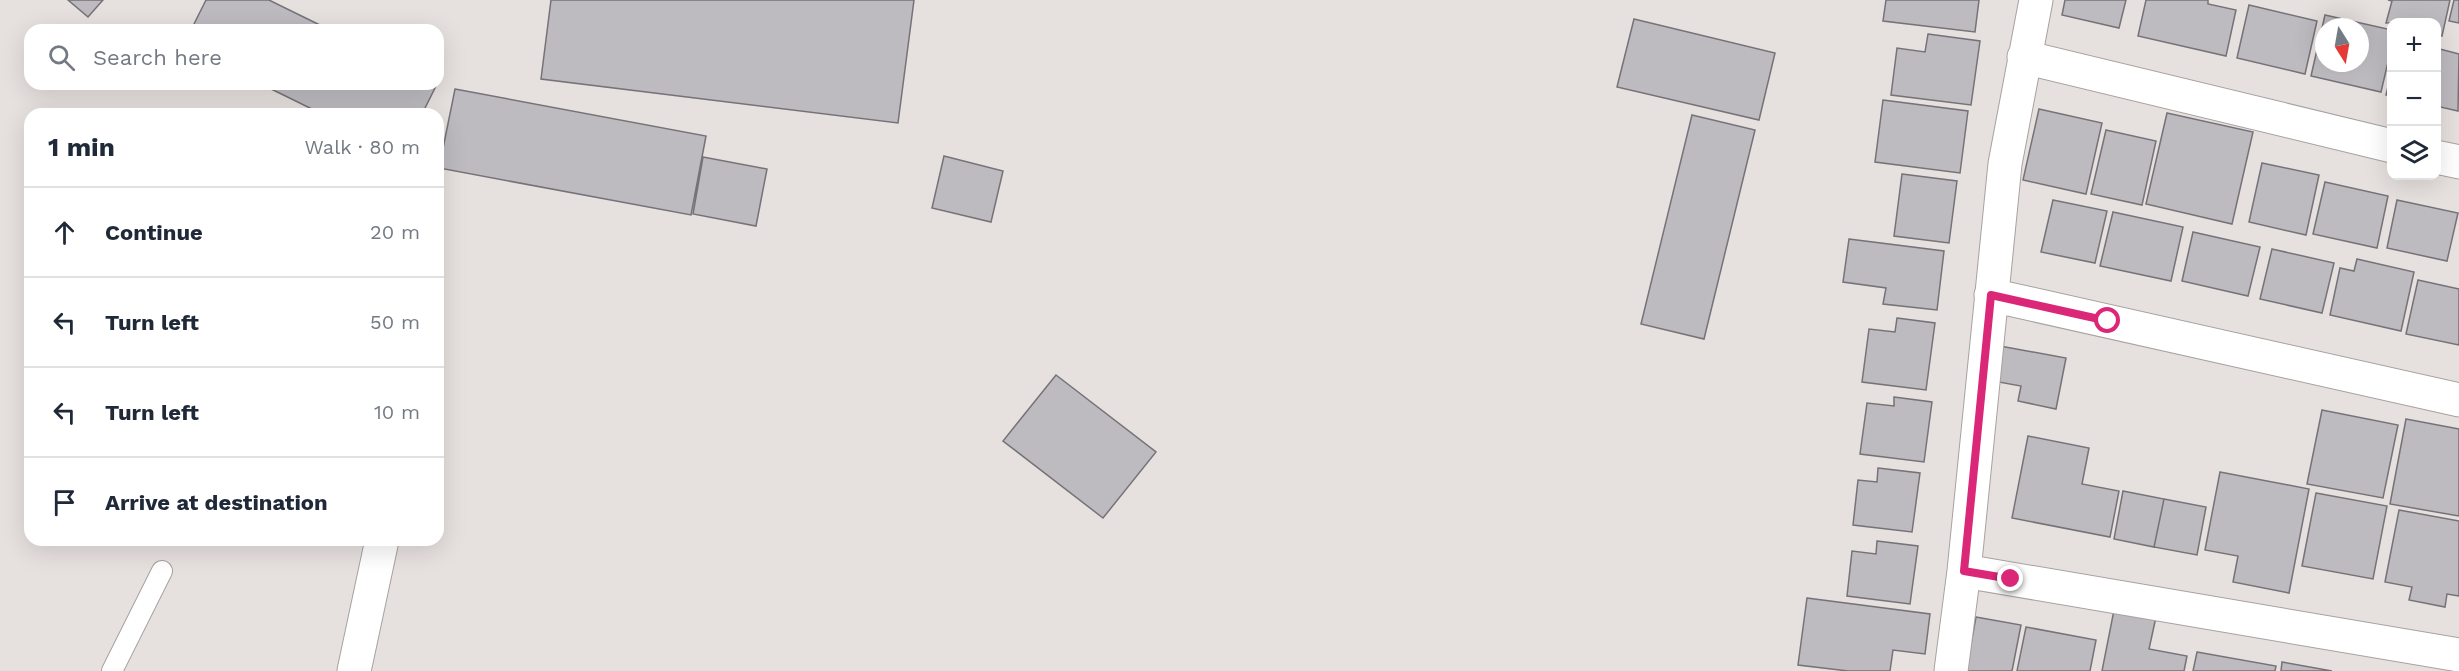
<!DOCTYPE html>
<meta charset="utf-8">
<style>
body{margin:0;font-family:"Work Sans",sans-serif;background:#f6f6f7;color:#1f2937}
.controls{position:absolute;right:18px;top:18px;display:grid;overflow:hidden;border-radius:12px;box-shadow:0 6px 24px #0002}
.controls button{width:54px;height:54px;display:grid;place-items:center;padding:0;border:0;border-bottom:2px solid #e0e1e3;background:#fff;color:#1f2937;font:30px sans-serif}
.compass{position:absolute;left:2315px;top:18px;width:54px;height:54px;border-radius:50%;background:#fff;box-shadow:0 6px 24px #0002;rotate:169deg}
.stop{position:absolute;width:18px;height:18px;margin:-14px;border:4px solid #db2777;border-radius:50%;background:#fff}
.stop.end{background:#db2777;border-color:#fff;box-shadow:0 2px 6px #0008}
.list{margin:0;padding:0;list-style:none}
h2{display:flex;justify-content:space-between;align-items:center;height:78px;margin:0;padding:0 24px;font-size:26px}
h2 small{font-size:20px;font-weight:400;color:#747a83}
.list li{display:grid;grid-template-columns:39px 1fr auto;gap:18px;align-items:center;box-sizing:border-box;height:90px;padding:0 24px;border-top:2px solid #e0e1e3}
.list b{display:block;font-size:22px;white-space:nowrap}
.list em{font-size:20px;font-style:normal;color:#747a83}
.icon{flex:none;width:33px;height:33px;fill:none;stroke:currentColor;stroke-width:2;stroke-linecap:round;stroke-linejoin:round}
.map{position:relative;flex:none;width:2459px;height:671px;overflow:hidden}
.search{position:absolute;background:#fff;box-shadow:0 6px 24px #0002;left:24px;top:24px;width:420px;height:66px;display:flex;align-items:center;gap:15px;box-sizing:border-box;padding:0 21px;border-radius:18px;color:#747a83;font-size:22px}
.panel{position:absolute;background:#fff;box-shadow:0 6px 24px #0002;left:24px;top:108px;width:420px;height:438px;border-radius:18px}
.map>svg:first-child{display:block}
.building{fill:#bdbbc0;stroke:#757377;stroke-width:1.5;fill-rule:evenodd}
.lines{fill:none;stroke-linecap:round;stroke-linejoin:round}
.lane-casing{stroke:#a7a2a0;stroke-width:22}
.street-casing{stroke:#a7a2a0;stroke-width:35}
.lane{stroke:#fff;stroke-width:20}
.street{stroke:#fff;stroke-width:33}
.route{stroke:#db2777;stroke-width:8}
</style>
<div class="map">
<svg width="2459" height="671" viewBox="0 0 2459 671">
<rect width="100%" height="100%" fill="#e6e0de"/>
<path class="building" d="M68 0H103L88 17Z
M206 0H269L330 30H191Z
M551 0H914L898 123 541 79Z
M1886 0H1979L1975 32 1883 21Z
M2065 0H2126L2119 28 2062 15Z
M2146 0H2208V4L2236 10 2226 56 2138 36Z
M2388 0H2450L2442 36 2436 34V22L2386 23 2392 1Z
M2454 0H2459V23L2449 21Z
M2249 5 2317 21 2305 74 2237 58Z
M2325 15 2392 30V45L2381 92 2311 76ZM2324 27H2360V63H2324Z
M1634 19 1775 53 1759 120 1617 87Z
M1928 34 1980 41 1971 105 1891 95 1897 48 1925 52Z
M2436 48 2459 54 2458 111 2436 106Z
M2392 71V96L2386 95Z
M261 84H437L422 114H322Z
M455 89 706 136 691 215 439 168Z
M1883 100 1968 111 1960 173 1875 162Z
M2039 109 2102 123 2086 194 2023 180Z
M2167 113 2253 132 2232 224 2146 204Z
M1692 115 1755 130 1704 339 1641 324Z
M2106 130 2156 141 2142 205 2091 194Z
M944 156 1003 171 991 222 932 208Z
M703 157 767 169 756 226 693 214Z
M2262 163 2319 175 2306 235 2249 222Z
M1902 174 1957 181 1949 243 1894 236Z
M2325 182 2388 196 2377 248 2313 234Z
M2053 200 2107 211 2095 263 2041 252Z
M2397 200 2458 213 2447 261 2387 248Z
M2113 212 2183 227 2171 281 2100 266Z
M2193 232 2260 247 2248 296 2182 281Z
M1849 239 1944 251 1937 310 1883 304 1886 288 1843 282Z
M2272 249 2334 263 2322 313 2260 299Z
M2357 259 2414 272 2401 331 2330 315 2340 268 2354 271Z
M2418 280 2459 289V345L2406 334Z
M1897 318 1935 323 1926 390 1862 382 1869 329 1895 332Z
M2000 346 2066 358 2056 409 2018 401 2021 386 1993 381Z
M1056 375 1156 452 1103 518 1003 441Z
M1894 397 1932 402 1924 462 1860 454 1867 403 1894 406Z
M2322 410 2398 425 2383 498 2307 484Z
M2406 419 2459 429V516L2390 504Z
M2028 436 2089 448 2082 484 2119 491 2110 537 2012 518Z
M1878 468 1920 473 1912 532 1853 525 1858 480 1877 482Z
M2220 472 2309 489 2289 593 2233 582 2238 556 2205 550Z
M2123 491 2164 499 2154 547 2114 539Z
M2316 493 2387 506 2373 579 2302 566Z
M2164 499 2206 507 2197 555 2154 547Z
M2399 510 2459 521V596L2447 594 2445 607 2409 600 2412 587 2385 582Z
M1877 541 1918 546 1910 604 1847 596 1852 551 1876 554Z
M1807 598 1930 614 1925 654 1893 650 1890 671H1848L1798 665Z
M2114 610 2156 617 2149 649 2187 656 2184 671H2102Z
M1976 617 2021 625 2012 671H1966Z
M2026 627 2096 640 2090 671H2017Z
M2197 652 2276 666 2275 671H2193Z
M2282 662 2332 671H2281Z"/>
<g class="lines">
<defs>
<path id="lane" d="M112 671 162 571"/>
<path id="street" d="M2024 57 2392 146
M2436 157 2459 162
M1991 295 2459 400
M1964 571 2459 655
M354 671 382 540
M1951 671 1964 571 2005 164 2036 0"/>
</defs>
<use href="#lane" class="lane-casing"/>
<use href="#street" class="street-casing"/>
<use href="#lane" class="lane"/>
<use href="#street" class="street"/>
</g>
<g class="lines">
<path class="route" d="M2011 579 1964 571 1991 295 2108 321"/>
</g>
</svg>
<div class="controls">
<button>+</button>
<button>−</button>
<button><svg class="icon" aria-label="layers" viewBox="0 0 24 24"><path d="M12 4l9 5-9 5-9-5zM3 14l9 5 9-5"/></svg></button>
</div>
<svg class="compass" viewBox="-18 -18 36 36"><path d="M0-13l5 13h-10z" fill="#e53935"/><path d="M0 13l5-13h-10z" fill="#747a83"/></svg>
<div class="stop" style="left:2108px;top:321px"></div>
<div class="stop end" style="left:2011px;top:579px"></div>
<div class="search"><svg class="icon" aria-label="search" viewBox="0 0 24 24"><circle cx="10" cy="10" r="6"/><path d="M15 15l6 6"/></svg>Search here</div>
<section class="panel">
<h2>1 min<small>Walk · 80 m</small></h2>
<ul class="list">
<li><svg class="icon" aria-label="ahead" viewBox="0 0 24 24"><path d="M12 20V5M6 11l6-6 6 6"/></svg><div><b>Continue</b></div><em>20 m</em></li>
<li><svg class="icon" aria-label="left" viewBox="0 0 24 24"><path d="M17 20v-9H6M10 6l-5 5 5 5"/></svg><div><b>Turn left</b></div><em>50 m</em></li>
<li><svg class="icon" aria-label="left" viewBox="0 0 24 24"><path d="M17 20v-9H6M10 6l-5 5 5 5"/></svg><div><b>Turn left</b></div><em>10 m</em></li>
<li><svg class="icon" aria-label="arrive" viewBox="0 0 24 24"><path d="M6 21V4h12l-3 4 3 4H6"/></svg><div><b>Arrive at destination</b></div></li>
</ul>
</section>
</div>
